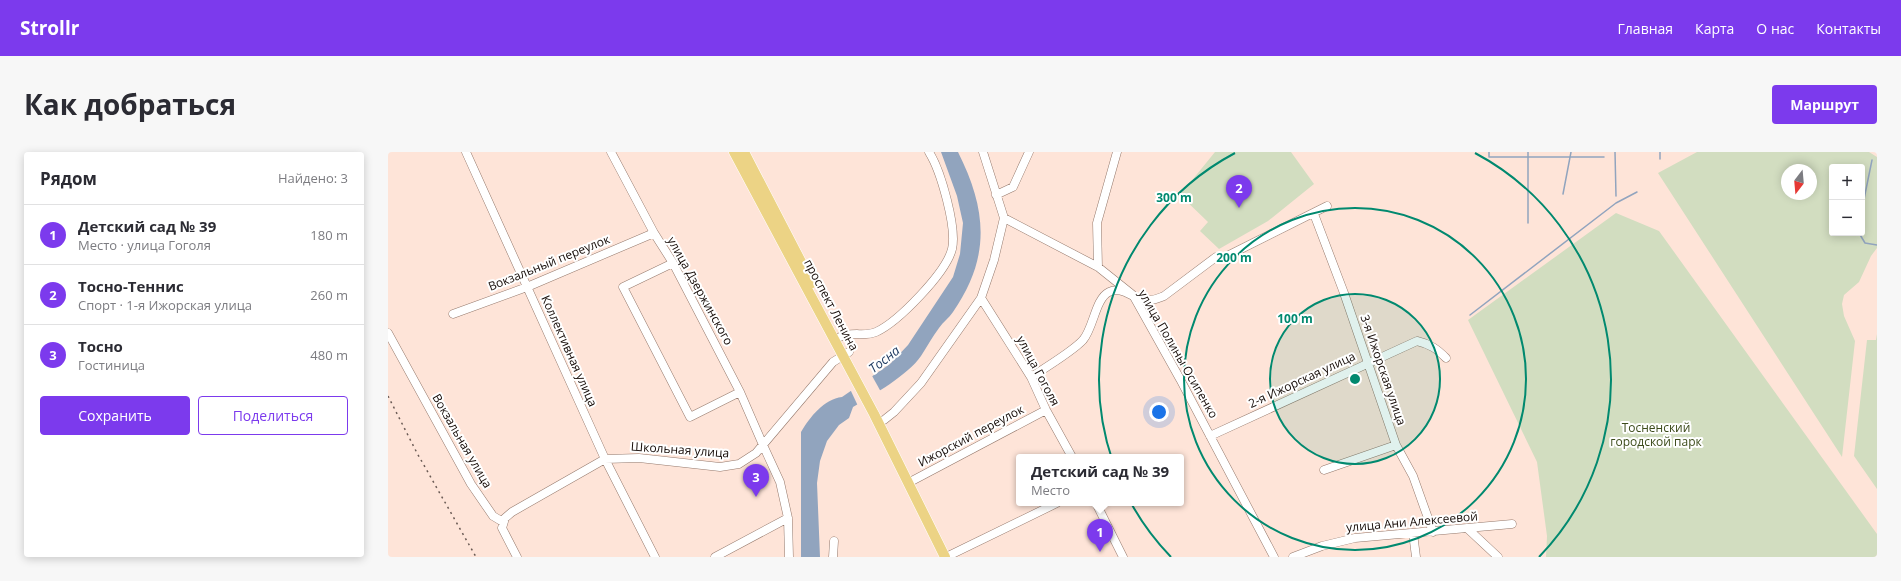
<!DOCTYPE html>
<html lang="ru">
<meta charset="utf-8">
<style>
body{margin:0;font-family:"Open Sans",sans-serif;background:#f7f7f7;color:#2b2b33}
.controls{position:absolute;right:12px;top:12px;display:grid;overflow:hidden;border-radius:4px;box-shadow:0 2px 10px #0003}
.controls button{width:36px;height:36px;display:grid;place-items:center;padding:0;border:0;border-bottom:1px solid #e1e1e2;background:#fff;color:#2b2b33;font:20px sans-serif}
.compass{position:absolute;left:1393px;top:12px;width:36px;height:36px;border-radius:50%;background:#fff;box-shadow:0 2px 10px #0003;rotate:196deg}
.you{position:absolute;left:771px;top:260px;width:14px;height:14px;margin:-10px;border:3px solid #fff;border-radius:50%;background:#1a73e8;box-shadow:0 0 0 6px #1a73e833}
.badge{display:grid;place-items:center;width:26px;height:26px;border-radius:50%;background:#7c3aed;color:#fff;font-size:13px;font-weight:700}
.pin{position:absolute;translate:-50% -33px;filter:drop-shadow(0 1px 2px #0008)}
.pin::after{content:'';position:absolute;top:21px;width:14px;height:12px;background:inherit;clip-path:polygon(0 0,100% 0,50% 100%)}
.popup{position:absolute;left:628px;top:302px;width:168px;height:52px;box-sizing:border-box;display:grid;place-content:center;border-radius:4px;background:#fff;filter:drop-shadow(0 1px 3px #0005);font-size:13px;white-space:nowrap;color:#7c7c81}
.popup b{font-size:15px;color:#2b2b33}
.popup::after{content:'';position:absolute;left:50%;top:100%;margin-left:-8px;border:8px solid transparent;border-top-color:#fff}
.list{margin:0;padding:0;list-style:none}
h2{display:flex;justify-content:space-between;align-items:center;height:52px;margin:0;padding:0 16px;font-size:17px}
h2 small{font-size:13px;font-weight:400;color:#7c7c81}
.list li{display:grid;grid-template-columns:26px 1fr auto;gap:12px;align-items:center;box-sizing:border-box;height:60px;padding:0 16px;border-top:1px solid #e1e1e2}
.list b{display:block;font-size:15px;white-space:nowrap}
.list p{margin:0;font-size:13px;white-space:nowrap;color:#7c7c81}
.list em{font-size:13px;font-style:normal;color:#7c7c81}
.actions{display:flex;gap:8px;padding:12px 16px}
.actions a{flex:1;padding:9px 0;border:1px solid #7c3aed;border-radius:4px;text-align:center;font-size:14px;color:#7c3aed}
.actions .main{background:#7c3aed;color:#fff}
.map{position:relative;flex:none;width:1489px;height:405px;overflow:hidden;border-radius:4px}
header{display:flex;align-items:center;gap:24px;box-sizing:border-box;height:56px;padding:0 20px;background:#7c3aed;color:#fff}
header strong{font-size:19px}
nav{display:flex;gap:22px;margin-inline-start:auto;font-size:14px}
.intro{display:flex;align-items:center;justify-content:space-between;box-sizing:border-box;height:96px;padding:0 24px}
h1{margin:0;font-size:28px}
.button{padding:10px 18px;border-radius:4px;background:#7c3aed;color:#fff;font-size:14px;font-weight:700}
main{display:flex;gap:24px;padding:0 24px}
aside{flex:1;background:#fff;border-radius:4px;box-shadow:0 2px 10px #0003}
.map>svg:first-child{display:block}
.green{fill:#d2ddc0;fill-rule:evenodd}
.water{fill:#91a4be}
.pier{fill:#fee4d8}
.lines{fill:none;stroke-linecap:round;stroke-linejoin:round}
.stream{stroke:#91a4be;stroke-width:1.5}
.minor-casing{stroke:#95796c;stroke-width:9}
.major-casing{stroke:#fff;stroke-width:11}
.minor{stroke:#fff;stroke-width:8}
.major{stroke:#ecd385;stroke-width:10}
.rail{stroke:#6a5a54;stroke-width:1.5;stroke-dasharray:2 4;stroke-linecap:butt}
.ring{fill:none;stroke:#01896f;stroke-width:2}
.labels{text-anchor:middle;stroke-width:4;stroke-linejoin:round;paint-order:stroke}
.street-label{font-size:12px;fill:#140a06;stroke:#fff}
.park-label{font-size:12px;fill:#3c4b1a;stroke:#fff}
.water-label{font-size:13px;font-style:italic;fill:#223d63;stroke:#fff}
.centre{fill:#01896f;stroke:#fff;stroke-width:2}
.ring-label{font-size:12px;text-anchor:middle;font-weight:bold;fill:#01896f;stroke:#fff;stroke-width:4;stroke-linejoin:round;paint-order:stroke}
</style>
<header>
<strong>Strollr</strong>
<nav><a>Главная</a><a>Карта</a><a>О нас</a><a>Контакты</a></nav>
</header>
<div class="intro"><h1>Как добраться</h1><a class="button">Маршрут</a></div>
<main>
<aside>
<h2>Рядом<small>Найдено: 3</small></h2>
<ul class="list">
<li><span class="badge">1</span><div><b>Детский сад № 39</b><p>Место · улица Гоголя</p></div><em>180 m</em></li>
<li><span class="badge">2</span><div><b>Тосно-Теннис</b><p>Спорт · 1-я Ижорская улица</p></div><em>260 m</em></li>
<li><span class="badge">3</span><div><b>Тосно</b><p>Гостиница</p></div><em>480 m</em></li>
</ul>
<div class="actions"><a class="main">Сохранить</a><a>Поделиться</a></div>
</aside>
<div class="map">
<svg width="1489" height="405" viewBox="0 0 1489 405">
<rect width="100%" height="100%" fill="#fee4d8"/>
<path class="green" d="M827 0H903L926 32 880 69 831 97 812 79 820 70 792 43Z
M1309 0H1481L1489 5V96L1483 104 1471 130 1456 143 1454 152 1456 164 1467 189 1454 305 1270 21ZM1444 15H1474V81H1444ZM1399 18H1423V42H1399Z
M1228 61 1271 79 1489 382V405H1158L1159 384 1149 310 1080 168Z
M1489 182V337L1466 304 1479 188H1488Z"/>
<path class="water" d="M553 0H570C599 58 603 105 565 160 561 166 555 170 551 176 544 185 539 195 533 204 520 223 485 243 465 255L461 266 451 273 439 289 432 309 429 331 432 405H413V280C422 265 436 247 454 245L502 212 520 193 565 125 572 102 575 71 569 44Z"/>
<path class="pier" d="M483 222 493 240 470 254 462 237Z"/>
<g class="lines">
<path class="stream" d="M1101 0V5H1216
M1140 0V71
M1227 0 1228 44
M1272 0V7
M1175 42 1183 0
M1474 57 1484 8
M1471 81 1477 91 1489 93
M1082 163 1228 51 1249 40"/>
<defs>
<path id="minor" d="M78 0 217 307 267 405
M223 0 266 81 285 111 352 240 375 293 392 330 400 366 401 405
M608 43 625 35 641 0
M926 62 956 141 1008 293 1025 324 1045 380
M616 66 710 115 745 143 792 227 886 405
M285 111 235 135 302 265 352 240
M710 115 709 71 729 0
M593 146 643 225 658 258 684 305
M65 162 139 135 266 81
M0 181 83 332 105 364 115 370
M452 185C464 179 477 185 488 180 510 170 558 121 564 97 569 76 553 19 541 0
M643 225C657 216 685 199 695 188 706 175 707 147 721 140 735 133 745 148 759 148 765 149 771 146 776 144L828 105H837L939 54
M496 268 506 260 533 231 593 146 606 108 616 66 595 0
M822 284 1029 189C1042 192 1049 197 1058 206
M936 318 1008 293
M520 331 658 258
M708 351 735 405
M1080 377 1110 405
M1025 381 1028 405
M129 405 114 376 117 366 124 360 217 307 251 306 332 315 351 312 368 301 445 210 461 200
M327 405 400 366
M445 405 446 389
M558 405 669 351
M905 405 934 394 967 386 1124 372"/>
<path id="major" d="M346 0 486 262 557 405
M356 0 424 131"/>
</defs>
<use href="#minor" class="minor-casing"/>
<use href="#major" class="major-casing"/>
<use href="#minor" class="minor"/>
<use href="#major" class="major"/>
<path class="rail" d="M0 244 29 301 88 405"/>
</g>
<circle cx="967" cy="227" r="85" fill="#01896f" fill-opacity=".12"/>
<g class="ring">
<circle cx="967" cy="227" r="85"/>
<circle cx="967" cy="227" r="171"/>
<path d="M783 405A256 256 0 0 1 847 1M1087 1A256 256 0 0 1 1151 405"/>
</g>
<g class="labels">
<g class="street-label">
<text transform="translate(161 111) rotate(-22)" y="4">Вокзальный переулок</text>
<text transform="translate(312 139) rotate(61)" y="4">улица Дзержинского</text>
<text transform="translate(443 153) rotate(62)" y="4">проспект Ленина</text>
<text transform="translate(181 199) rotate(66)" y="4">Коллективная улица</text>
<text transform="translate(790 202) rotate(60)" y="4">улица Полины Осипенко</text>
<text transform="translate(995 218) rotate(71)" y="4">3-я Ижорская улица</text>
<text transform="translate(650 219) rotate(62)" y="4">улица Гоголя</text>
<text transform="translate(914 228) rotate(-25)" y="4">2-я Ижорская улица</text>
<text transform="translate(583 284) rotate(-28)" y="4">Ижорский переулок</text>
<text transform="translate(74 289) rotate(60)" y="4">Вокзальная улица</text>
<text transform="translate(292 298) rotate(4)" y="4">Школьная улица</text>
<text transform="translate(1024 370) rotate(-5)" y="4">улица Ани Алексеевой</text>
</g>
<g class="park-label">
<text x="1268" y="280">Тосненский<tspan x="1268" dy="14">городской парк</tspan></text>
</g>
<g class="water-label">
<text transform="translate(496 207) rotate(-38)" y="5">Тосна</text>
</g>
</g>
<circle cx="967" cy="227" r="6" class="centre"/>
<g class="ring-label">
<text x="786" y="50">300 m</text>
<text x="846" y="110">200 m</text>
<text x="907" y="171">100 m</text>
</g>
</svg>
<div class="controls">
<button>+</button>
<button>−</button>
</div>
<svg class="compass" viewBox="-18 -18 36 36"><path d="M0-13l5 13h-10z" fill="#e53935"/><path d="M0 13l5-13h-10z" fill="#7c7c81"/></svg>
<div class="you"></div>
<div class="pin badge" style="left:712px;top:400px">1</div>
<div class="popup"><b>Детский сад № 39</b>Место</div>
<div class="pin badge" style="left:851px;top:56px">2</div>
<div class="pin badge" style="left:368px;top:345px">3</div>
</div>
</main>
